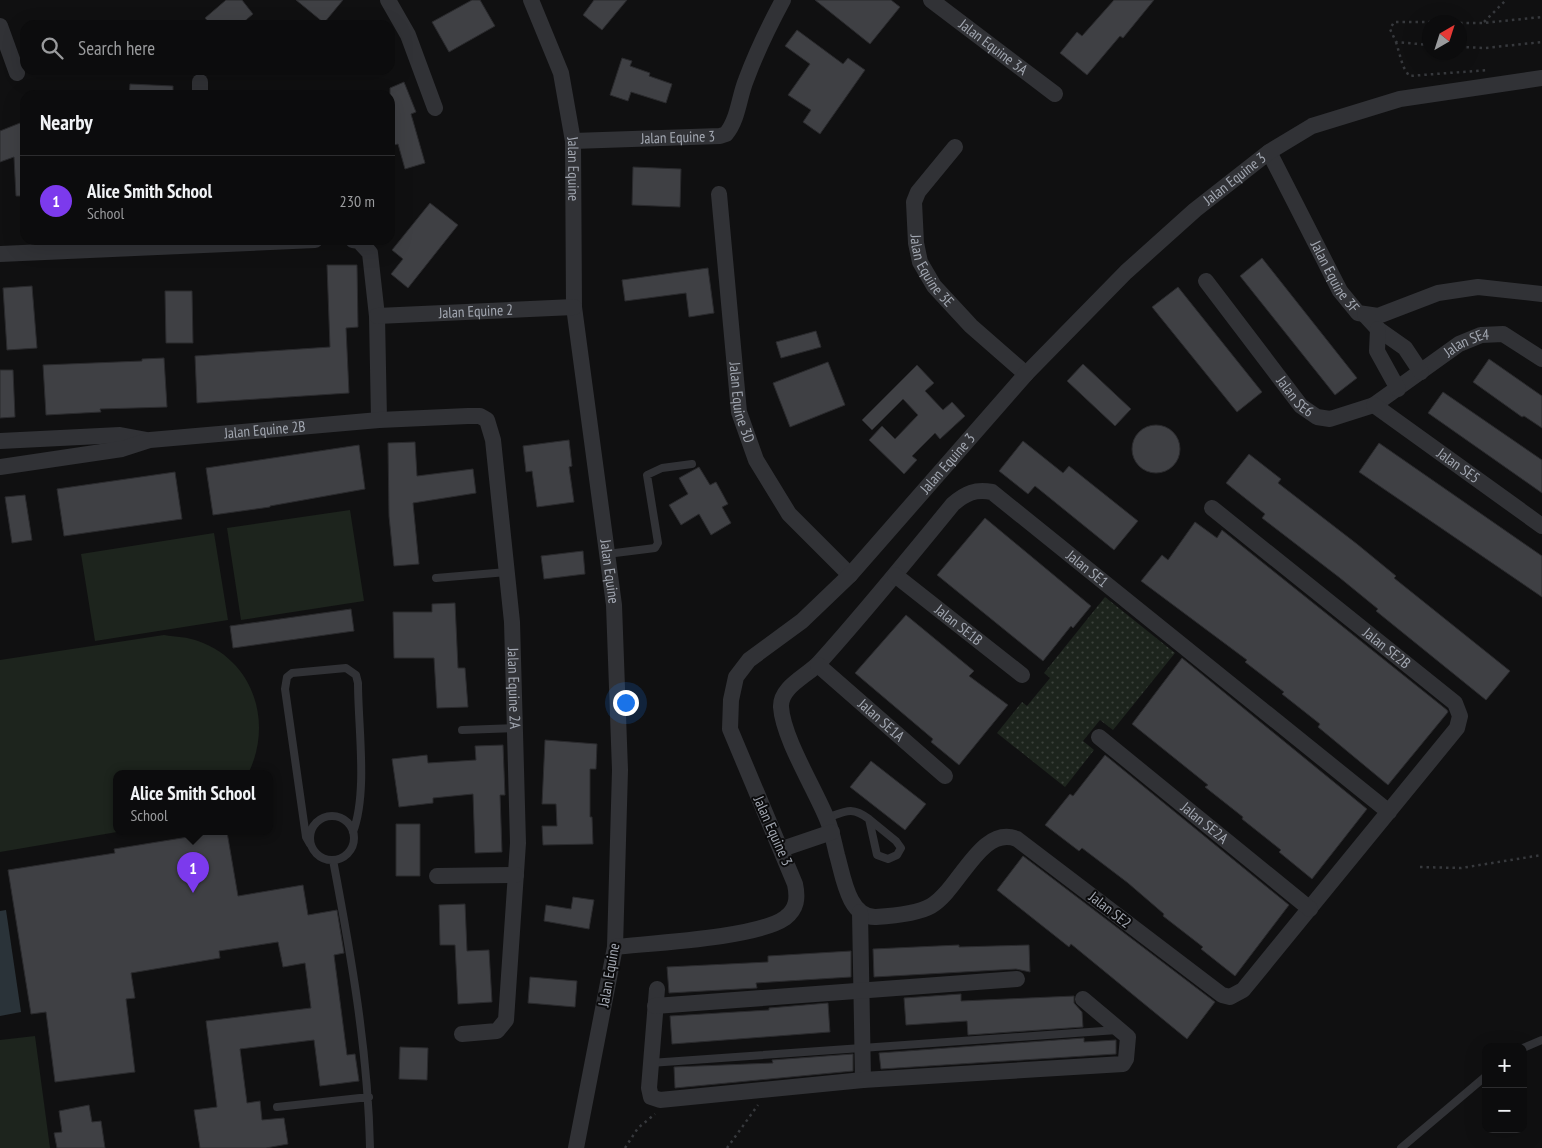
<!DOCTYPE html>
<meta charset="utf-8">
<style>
body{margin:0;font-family:"PT Sans Narrow",sans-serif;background:#1a1a1b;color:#f1f3f6}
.controls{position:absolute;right:15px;bottom:15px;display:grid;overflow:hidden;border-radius:10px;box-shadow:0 5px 20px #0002}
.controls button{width:45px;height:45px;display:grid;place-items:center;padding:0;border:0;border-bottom:1px solid #2c2c2e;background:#0c0c0d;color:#f1f3f6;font:25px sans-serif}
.compass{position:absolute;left:1422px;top:15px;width:45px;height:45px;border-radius:50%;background:#0c0c0d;box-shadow:0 5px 20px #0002;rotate:39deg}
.you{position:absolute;left:625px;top:702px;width:18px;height:18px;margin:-12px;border:4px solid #fff;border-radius:50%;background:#1a73e8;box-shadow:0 0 0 8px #1a73e833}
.badge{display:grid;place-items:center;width:32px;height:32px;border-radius:50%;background:#7c3aed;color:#fff;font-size:16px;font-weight:700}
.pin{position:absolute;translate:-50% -41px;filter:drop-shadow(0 1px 2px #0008)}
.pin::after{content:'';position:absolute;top:26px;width:18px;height:15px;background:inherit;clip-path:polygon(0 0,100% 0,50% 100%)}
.popup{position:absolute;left:113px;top:770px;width:160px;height:65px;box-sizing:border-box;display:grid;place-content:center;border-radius:10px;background:#0c0c0d;filter:drop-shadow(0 1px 4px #0005);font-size:16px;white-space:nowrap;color:#9a9b9d}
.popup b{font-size:19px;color:#f1f3f6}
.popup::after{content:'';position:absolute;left:50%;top:100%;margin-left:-10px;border:10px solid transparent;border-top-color:#0c0c0d}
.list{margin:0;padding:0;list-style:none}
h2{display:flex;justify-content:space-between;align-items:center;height:65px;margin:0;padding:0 20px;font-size:21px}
h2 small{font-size:16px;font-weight:400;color:#9a9b9d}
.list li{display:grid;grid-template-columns:32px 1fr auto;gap:15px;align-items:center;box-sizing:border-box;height:90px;padding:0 20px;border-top:1px solid #2c2c2e}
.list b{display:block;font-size:19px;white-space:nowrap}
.list p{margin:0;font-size:16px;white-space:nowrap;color:#9a9b9d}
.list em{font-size:16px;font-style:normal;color:#9a9b9d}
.icon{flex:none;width:28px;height:28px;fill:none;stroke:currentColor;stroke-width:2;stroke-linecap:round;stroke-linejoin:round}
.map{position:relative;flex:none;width:1542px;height:1148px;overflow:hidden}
.search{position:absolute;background:#0c0c0d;box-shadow:0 5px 20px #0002;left:20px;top:20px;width:375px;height:55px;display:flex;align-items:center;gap:12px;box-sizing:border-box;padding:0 18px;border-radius:15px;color:#9a9b9d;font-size:19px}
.panel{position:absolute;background:#0c0c0d;box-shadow:0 5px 20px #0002;left:20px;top:90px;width:375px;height:155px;border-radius:15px}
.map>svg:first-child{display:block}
.green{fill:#1d241d}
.park{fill:url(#park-dots)}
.water{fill:#2a3339}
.building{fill:#3f4044;stroke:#2a2a2d}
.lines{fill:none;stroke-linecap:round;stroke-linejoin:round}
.path{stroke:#37393d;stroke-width:2.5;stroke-dasharray:2.5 4;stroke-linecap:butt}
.lane{stroke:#313236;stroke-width:8}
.street{stroke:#313236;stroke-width:16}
.labels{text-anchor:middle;stroke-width:4;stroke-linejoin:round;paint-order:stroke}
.street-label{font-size:15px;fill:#a2a7b1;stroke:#0b0b0c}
</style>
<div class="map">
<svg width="1542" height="1148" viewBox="0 0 1542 1148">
<defs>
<pattern id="park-dots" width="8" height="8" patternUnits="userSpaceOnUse" patternTransform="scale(1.25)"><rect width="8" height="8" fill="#1d241d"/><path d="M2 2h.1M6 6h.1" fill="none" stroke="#3b413b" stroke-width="1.8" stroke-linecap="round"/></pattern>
</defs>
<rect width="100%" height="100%" fill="#101011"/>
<path class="green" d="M350 510 364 601 241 620 227 528Z
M214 533 228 620 95 641 81 554Z
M164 635C176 637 188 637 198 641 255 661 273 724 248 774H117V832L0 852V660Z
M35 1036 50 1148H0V1040Z"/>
<path class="park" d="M1105 597 1175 653 1113 730 1100 720 1083 741 1094 750 1065 787 997 733 1022 702 1027 706 1050 678 1044 673Z"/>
<path class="water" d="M6 910 21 1012 0 1016V911Z"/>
<path class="building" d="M226 0H242L253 14 240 25H211L205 18Z
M296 0H343L324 23Z
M472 0H480L495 26 449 52 432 22Z
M594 0H627L602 30 583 15Z
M815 0H891L900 7 870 44Z
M1114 0H1154L1123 38 1120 36 1087 75 1060 53 1077 32 1082 36Z
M797 30 843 64 848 58 865 70 820 134 803 122 811 110 788 95 810 64 785 46Z
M622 58 632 61 630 66 650 73 649 76 672 84 666 103 631 92 628 101 610 95Z
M404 82 416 112 411 114 425 163 405 169 398 144 390 146V88Z
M130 84 173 86V95H129Z
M20 123 25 135V196H16L14 157 0 162V131Z
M633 167 681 169 680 207 632 205Z
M430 203 458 225 408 288 391 274 403 259 392 250Z
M1262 258 1357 378 1335 395 1240 276Z
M327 265H357L358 327 346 328 349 393 197 403 195 356 330 347Z
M708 268 714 313 689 317 686 293 625 301 622 280Z
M32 286 37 348 7 350 3 288Z
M1178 287 1262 392 1237 412 1152 307Z
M165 291H192L193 343H166Z
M816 331 821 347 781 358 776 342Z
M164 358 167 407 100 409 101 412 46 415 43 365 142 361V359Z
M1489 359 1542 396V428L1524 416 1522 417 1473 382Z
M828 362 845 405 790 427 773 383Z
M1083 364 1131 409 1115 426 1067 381Z
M917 365 934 383 925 391 943 410 952 402 965 416 940 439 935 433 912 456 917 460 904 474 869 440 882 426 895 439 918 415 903 399 872 430 862 420Z
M0 370H13L15 417 0 418Z
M1443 392 1542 460V493L1428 413Z
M1132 449a24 24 0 1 1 48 0a24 24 0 1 1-48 0Z
M569 440 572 466 569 467 574 502 537 507 532 471 526 472 523 446Z
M1023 441 1063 473 1069 466 1138 521 1114 550 1035 486 1028 494 999 471Z
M415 442 417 476 473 469 476 493 413 503 419 564 394 566 389 516 388 443Z
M1379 443 1542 556V597L1359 472Z
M359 445 365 489 270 506V507L213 515 206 468Z
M1249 454 1281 479 1278 483 1357 544 1396 576 1394 578 1510 671 1486 700 1376 611 1378 609 1340 578 1262 518 1265 514 1226 483Z
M699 467 710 485 716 482 728 504 722 507 731 523 711 535 699 514 681 525 669 505 688 494 679 478Z
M175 472 182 519 64 536 57 489Z
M25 495 32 540 12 543 5 497Z
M985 518 1091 606 1073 628 1071 626 1043 661 937 575Z
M1195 522 1217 538 1222 530 1447 710 1448 712 1388 785 1318 727 1320 724 1282 694 1284 692 1245 662 1247 660 1141 581 1162 555 1168 560Z
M583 551 585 574 544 579 541 556Z
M455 603 458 668H465L468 707 437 708 434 658H394L393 612H432V604Z
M351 609 354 631 233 648 230 626Z
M906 615 974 671 969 676 1008 705 959 765 931 742 933 739 855 673Z
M1182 658 1367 809 1312 879 1279 852 1281 850 1242 819 1243 817 1205 787 1208 785 1132 724Z
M545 740 597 744 596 769H590V817H592L593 844 543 845 542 826H557L556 804H542Z
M503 745 505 795H500L502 852 475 853 473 794 433 798V803L399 807 392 759 427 755 428 763 476 760 475 746Z
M1105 755 1289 905 1235 976 1201 949 1203 947 1163 916 1164 914 1128 883 1082 848 1079 851 1045 825 1070 794 1073 796Z
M871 761 926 804 905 830 850 787Z
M396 824H420V876H396Z
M219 832H227L238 896 303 885 308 915 337 910 344 953 334 955 347 1055 355 1054 359 1081 320 1086 314 1040 240 1049 247 1103 260 1101 262 1120 284 1118 288 1144 266 1148H200L194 1110 217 1107 206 1021 311 1008 305 963 283 967 278 942 219 951 220 958 131 973 135 998 126 999 135 1072 55 1082 46 1012 31 1014 8 870 115 853 114 849Z
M1023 856 1215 1002 1187 1039 1071 944 1069 947 997 890Z
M573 897 594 900 589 929 544 921 546 905 571 909Z
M465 904 467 951 489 950 492 1002 458 1004 455 945H440L439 905Z
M959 945V947L1029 945 1030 972 1016 969 874 977 873 949Z
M851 951V977L756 983 757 988 669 993 667 967 768 962V956Z
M530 977 577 981 575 1007 528 1003Z
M961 994V1001L1074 996V1003L1082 1012 1083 1027 968 1035 967 1021 906 1025 904 998Z
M828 1003 830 1032 672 1044 670 1016 769 1010V1008Z
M1084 1038V1042L1116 1040V1054L881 1069 879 1053Z
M400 1047 428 1048 427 1080 399 1079Z
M853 1054V1071L675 1088 674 1067 773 1063 772 1060Z
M89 1105 92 1122 101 1121 105 1148H57L54 1133 62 1132 59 1111Z"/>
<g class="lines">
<path class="path" d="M1484 22 1506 0
M1460 23H1483L1542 17
M1396 42 1403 66 1409 76 1488 70
M1430 45 1396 42 1390 29 1394 22H1432
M1460 47 1485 48 1542 42
M1420 867 1461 868 1542 855
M625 1148 638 1128 655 1114
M727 1148 758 1105"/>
<path class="lane" d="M607 554 655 548 658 543 647 475 662 468 692 464
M436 578 507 572
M462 730 514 728
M310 838a22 22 0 1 1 44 0a22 22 0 1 1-44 0Z
M827 818C846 811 852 806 869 819
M869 819 896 841 901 848 897 855 888 859 877 855Z
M310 844 306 837 285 689 287 677 292 673 346 668 356 675 358 683C358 727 368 792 353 832
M333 860C351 955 368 1051 370 1148
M1523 1048 1542 1040
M650 1063 1117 1030
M277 1107 369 1097
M1401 1148 1486 1076"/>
<g class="street">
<path d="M388 0 408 35 435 108"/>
<path id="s1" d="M531 0 561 73 573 141 574 307 614 605 620 770 615 947 576 1148"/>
<path id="s2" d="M931 0 1055 94"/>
<path d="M0 26 17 73"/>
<path d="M200 82V95"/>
<path id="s3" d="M573 141 720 136 726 134C738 120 739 97 746 80 756 53 769 26 783 0"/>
<path id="s4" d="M955 147 918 192 914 202 916 243 920 262 934 286 971 326 1026 374"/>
<path id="s5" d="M1269 152 1340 291 1358 313 1378 316 1438 293 1478 287 1542 294"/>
<path id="s6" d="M719 194 739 412 756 460 789 514 850 575"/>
<path d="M353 240 359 241 370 253 377 316 379 420"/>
<path d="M0 254 315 240"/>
<path id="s7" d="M1206 281 1301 406 1317 417 1330 419 1374 405 1459 344 1481 335 1503 334 1542 359"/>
<path d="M1365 315 1378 329 1405 348 1421 372"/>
<path id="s8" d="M377 316 574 307"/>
<path d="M1378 329 1377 351 1398 389"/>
<path id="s9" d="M1374 405 1542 526"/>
<path d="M0 441 120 435 147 440"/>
<path id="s10" d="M0 467 122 449 150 440 379 420 468 416H480L487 420 493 440 512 622 518 843 506 1020 497 1031 462 1034"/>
<path id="s11" d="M1212 508 1455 703 1460 716 1457 728 1243 990 1230 997 1222 995 1017 839C981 824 959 890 931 906 917 914 892 916 876 917 848 918 843 875 837 855 834 843 832 831 827 819 815 789 783 738 781 707 780 687 807 676 819 663 865 612 909 558 953 504 966 493 975 489 992 492L1389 812"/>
<path id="s12" d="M895 575 1022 675"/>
<path id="s13" d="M818 665 945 776"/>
<path id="s14" d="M1099 737 1310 909"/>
<path d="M782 849 832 832"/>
<path d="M437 876 516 875"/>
<path d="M860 912 863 1080"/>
<path id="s15" d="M615 947C652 943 757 938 785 918 797 909 798 898 795 884L730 729 731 700 736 677 749 660 802 621 850 575 1026 374 1126 272 1195 210 1269 152 1312 126 1400 99 1542 78"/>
<path d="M657 989 649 1088 651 1097 660 1100 863 1080 1123 1064 1126 1059 1128 1037 1083 999"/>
<path d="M655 1006 1017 979"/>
</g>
</g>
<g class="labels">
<g class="street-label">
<text dy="5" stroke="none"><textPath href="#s2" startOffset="78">Jalan Equine 3A</textPath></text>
<text dy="5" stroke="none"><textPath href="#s3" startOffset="105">Jalan Equine 3</textPath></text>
<text dy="5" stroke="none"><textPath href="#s1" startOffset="176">Jalan Equine</textPath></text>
<text dy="5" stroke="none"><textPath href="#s15" startOffset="1139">Jalan Equine 3</textPath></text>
<text dy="5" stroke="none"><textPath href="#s4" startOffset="142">Jalan Equine 3E</textPath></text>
<text dy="5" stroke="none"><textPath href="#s5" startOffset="141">Jalan Equine 3F</textPath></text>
<text dy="5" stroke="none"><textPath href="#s8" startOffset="99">Jalan Equine 2</textPath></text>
<text dy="5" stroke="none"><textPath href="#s7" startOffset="348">Jalan SE4</textPath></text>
<text dy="5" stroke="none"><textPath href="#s7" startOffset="146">Jalan SE6</textPath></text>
<text dy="5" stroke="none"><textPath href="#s6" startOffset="210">Jalan Equine 3D</textPath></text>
<text dy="5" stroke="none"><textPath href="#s10" startOffset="268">Jalan Equine 2B</textPath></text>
<text dy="5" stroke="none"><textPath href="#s15" startOffset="734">Jalan Equine 3</textPath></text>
<text dy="5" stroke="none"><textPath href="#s9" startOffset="104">Jalan SE5</textPath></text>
<text dy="5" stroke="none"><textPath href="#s11" startOffset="1800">Jalan SE1</textPath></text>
<text dy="5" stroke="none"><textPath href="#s1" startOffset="581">Jalan Equine</textPath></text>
<text dy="5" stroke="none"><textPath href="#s12" startOffset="81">Jalan SE1B</textPath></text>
<text dy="5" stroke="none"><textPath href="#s11" startOffset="224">Jalan SE2B</textPath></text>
<text dy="5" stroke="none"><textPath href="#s10" startOffset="762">Jalan Equine 2A</textPath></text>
<text dy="5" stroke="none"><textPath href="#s13" startOffset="84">Jalan SE1A</textPath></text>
<text dy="5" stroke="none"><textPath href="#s14" startOffset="136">Jalan SE2A</textPath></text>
<text transform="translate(773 831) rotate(66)" y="5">Jalan Equine 3</text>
<text transform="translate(1110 910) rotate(38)" y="5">Jalan SE2</text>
<text transform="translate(609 975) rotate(-80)" y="5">Jalan Equine</text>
</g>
</g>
</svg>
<div class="controls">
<button>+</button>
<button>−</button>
</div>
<svg class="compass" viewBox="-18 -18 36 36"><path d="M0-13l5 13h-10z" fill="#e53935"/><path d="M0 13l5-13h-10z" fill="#9a9b9d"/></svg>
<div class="you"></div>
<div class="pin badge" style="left:193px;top:893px">1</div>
<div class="popup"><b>Alice Smith School</b>School</div>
<div class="search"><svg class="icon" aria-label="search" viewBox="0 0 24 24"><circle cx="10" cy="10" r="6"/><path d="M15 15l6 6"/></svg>Search here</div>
<section class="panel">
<h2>Nearby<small></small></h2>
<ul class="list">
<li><span class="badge">1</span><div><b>Alice Smith School</b><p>School</p></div><em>230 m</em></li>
</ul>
</section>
</div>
